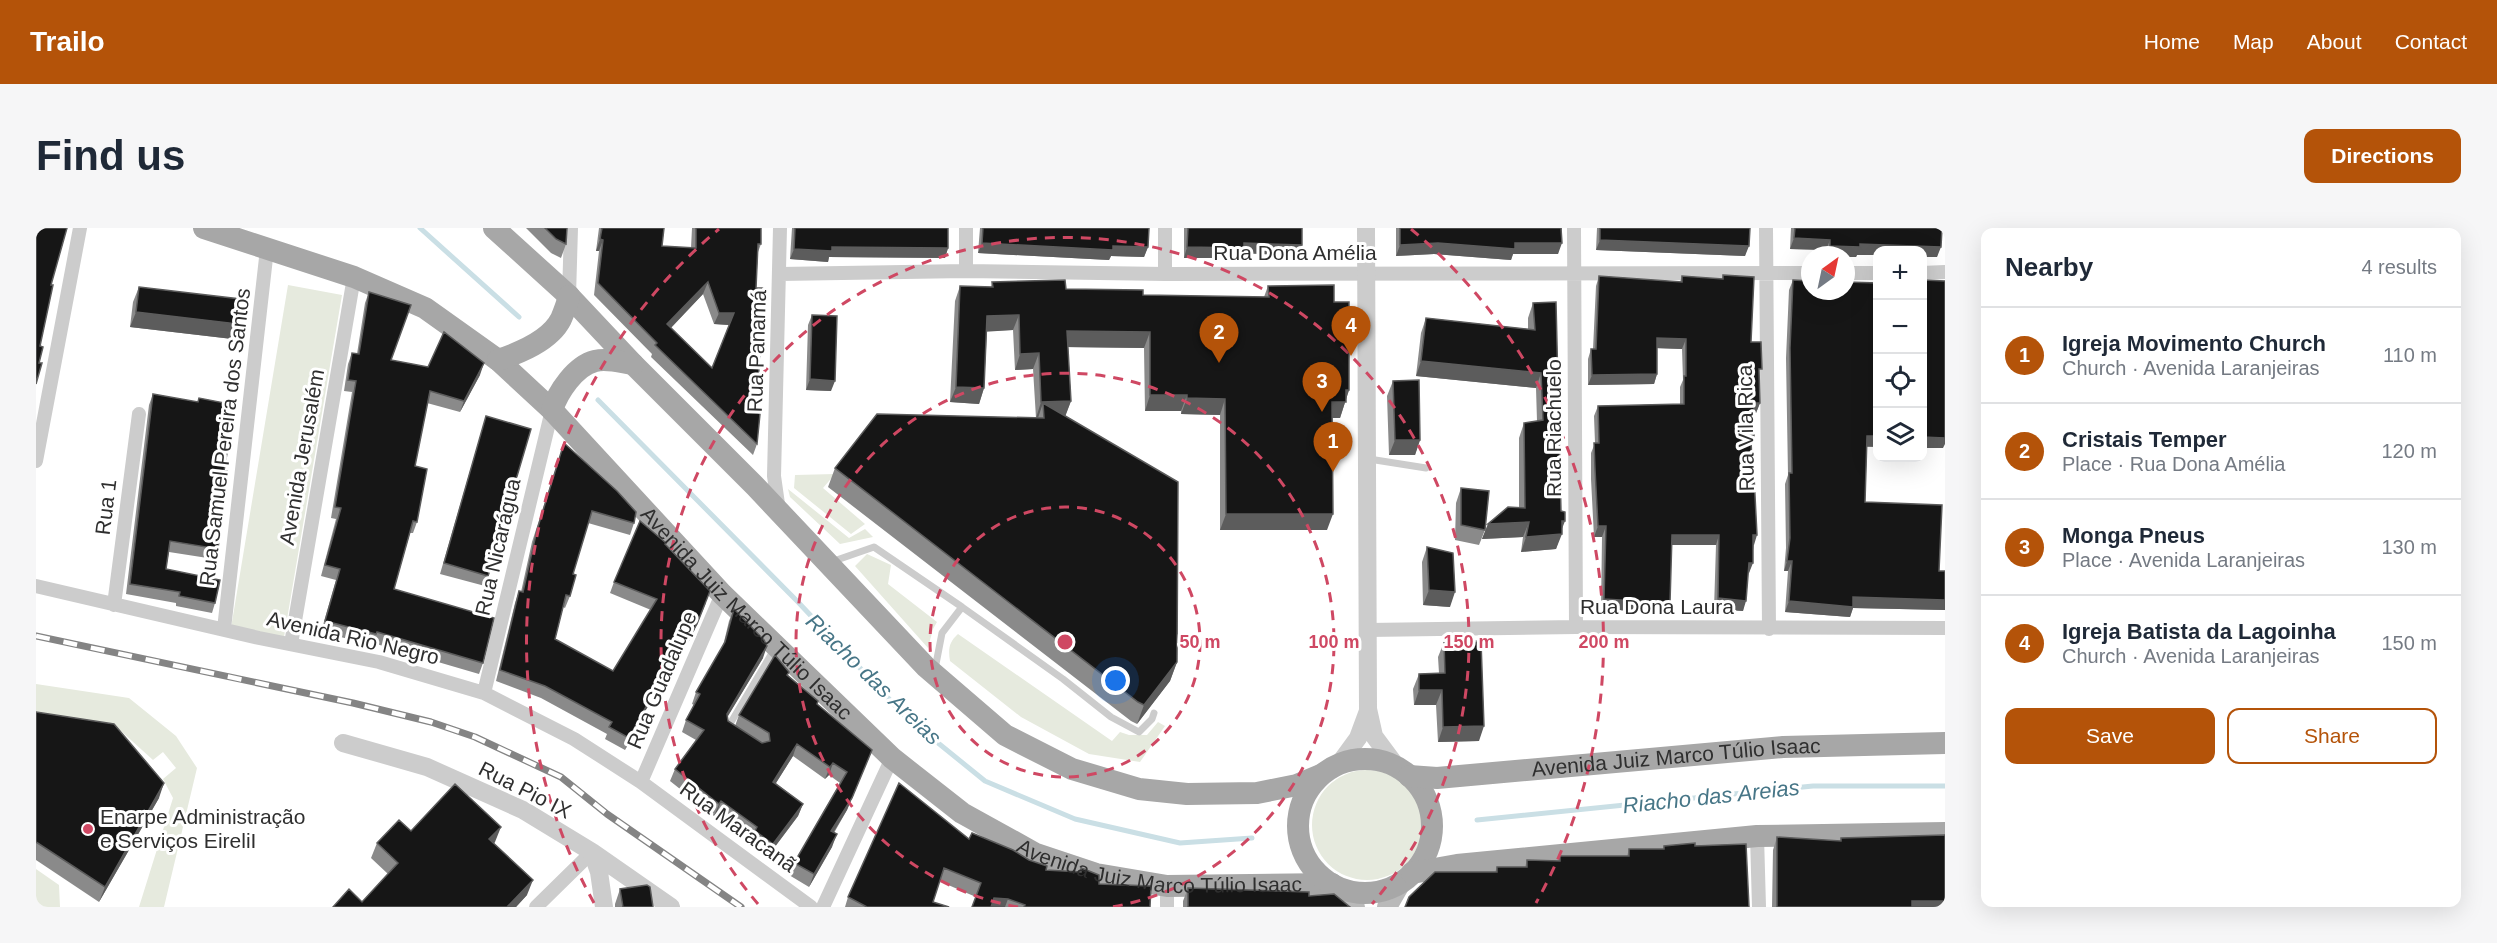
<!DOCTYPE html>
<meta charset="utf-8">
<style>
body{margin:0;font-family:Helvetica,sans-serif;background:#f6f6f7;color:#1f2937}
.controls{position:absolute;right:18px;top:18px;display:grid;overflow:hidden;border-radius:12px;box-shadow:0 6px 24px #0002}
.controls button{width:54px;height:54px;display:grid;place-items:center;padding:0;border:0;border-bottom:2px solid #e0e1e3;background:#fff;color:#1f2937;font:30px sans-serif}
.compass{position:absolute;left:1765px;top:18px;width:54px;height:54px;border-radius:50%;background:#fff;box-shadow:0 6px 24px #0002;rotate:33deg}
.you{position:absolute;left:1080px;top:453px;width:21px;height:21px;margin:-15px;border:4px solid #fff;border-radius:50%;background:#1a73e8;box-shadow:0 0 0 9px #1a73e833}
.badge{display:grid;place-items:center;width:39px;height:39px;border-radius:50%;background:#b45309;color:#fff;font-size:20px;font-weight:700}
.pin{position:absolute;translate:-50% -50px;filter:drop-shadow(0 2px 3px #0008)}
.pin::after{content:'';position:absolute;top:32px;width:21px;height:18px;background:inherit;clip-path:polygon(0 0,100% 0,50% 100%)}
.list{margin:0;padding:0;list-style:none}
h2{display:flex;justify-content:space-between;align-items:center;height:78px;margin:0;padding:0 24px;font-size:26px}
h2 small{font-size:20px;font-weight:400;color:#747a83}
.list li{display:grid;grid-template-columns:39px 1fr auto;gap:18px;align-items:center;box-sizing:border-box;height:96px;padding:0 24px;border-top:2px solid #e0e1e3}
.list b{display:block;font-size:22px;white-space:nowrap}
.list p{margin:0;font-size:20px;white-space:nowrap;color:#747a83}
.list em{font-size:20px;font-style:normal;color:#747a83}
.actions{display:flex;gap:12px;padding:18px 24px}
.actions a{flex:1;padding:14px 0;border:2px solid #b45309;border-radius:12px;text-align:center;font-size:21px;color:#b45309}
.actions .main{background:#b45309;color:#fff}
.icon{flex:none;width:33px;height:33px;fill:none;stroke:currentColor;stroke-width:2;stroke-linecap:round;stroke-linejoin:round}
.map{position:relative;flex:none;width:1909px;height:679px;overflow:hidden;border-radius:12px}
header{display:flex;align-items:center;gap:36px;box-sizing:border-box;height:84px;padding:0 30px;background:#b45309;color:#fff}
header strong{font-size:28px}
nav{display:flex;gap:33px;margin-inline-start:auto;font-size:21px}
.intro{display:flex;align-items:center;justify-content:space-between;box-sizing:border-box;height:144px;padding:0 36px}
h1{margin:0;font-size:42px}
.button{padding:15px 27px;border-radius:12px;background:#b45309;color:#fff;font-size:21px;font-weight:700}
main{display:flex;gap:36px;padding:0 36px}
aside{flex:1;background:#fff;border-radius:12px;box-shadow:0 6px 24px #0002}
.map>svg:first-child{display:block}
.green{fill:#e6eade}
.lines{fill:none;stroke-linecap:round;stroke-linejoin:round}
.stream{stroke:#cadfe5;stroke-width:5}
.service{stroke:#ccc;stroke-width:7}
.minor{stroke:#ccc;stroke-width:14}
.tertiary{stroke:#ccc;stroke-width:18}
.secondary{stroke:#b9b9b9;stroke-width:20}
.primary{stroke:#a7a7a7;stroke-width:22}
.rail-casing{stroke:#848484;stroke-width:7}
.rail{stroke:#fff;stroke-width:4.5;stroke-dasharray:14;stroke-linecap:butt}
.wall{fill:#8a8a8a;fill-rule:evenodd}
.shaded-wall{fill:#5c5c5c}
.building{fill:#161616;stroke:#5c5c5c;stroke-width:1.5;fill-rule:evenodd}
.ring{fill:none;stroke:#cf4863;stroke-width:3;stroke-dasharray:10 8}
.poi-dot{fill:#cf4863;stroke:#fff;stroke-width:2}
.labels{text-anchor:middle;stroke-width:6;stroke-linejoin:round;paint-order:stroke}
.street-label{font-size:21px;fill:#2f2f2f;stroke:#fff}
.poi-label{font-size:21px;fill:#2f2f2f;stroke:#fff;text-anchor:start}
.water-label{font-size:22px;font-style:italic;fill:#477687;stroke:#fff}
.centre{fill:#cf4863;stroke:#fff;stroke-width:3}
.ring-label{font-size:18px;text-anchor:middle;font-weight:bold;fill:#cf4863;stroke:#fff;stroke-width:6;stroke-linejoin:round;paint-order:stroke}
</style>
<header>
<strong>Trailo</strong>
<nav><a>Home</a><a>Map</a><a>About</a><a>Contact</a></nav>
</header>
<div class="intro"><h1>Find us</h1><a class="button">Directions</a></div>
<main>
<div class="map">
<svg width="1909" height="679" viewBox="0 0 1909 679">
<rect width="100%" height="100%" fill="#fff"/>
<path class="green" d="M252 57 306 67 248 409 195 400Z
M799 246 787 260 829 296 815 306 758 260 759 247Z
M752 261 813 310 829 301 837 309 804 316 754 269Z
M831 326 855 337 852 356 901 394 897 401 892 420 819 338Z
M922 406 1076 513 1084 504 1093 507H1111L1122 494 1129 498 1104 534 1053 526 985 489 914 433C912 421 913 414 922 406Z
M0 456 93 470 140 508 161 540 128 679H103L137 570 127 551 140 540 127 524 117 532 85 503 0 486Z
M1276 597a55 55 0 1 1 110 0a55 55 0 1 1-110 0Z
M0 641 23 657 24 679H0Z"/>
<g class="lines">
<path class="stream" d="M384 0 483 89
M562 172 762 374 870 489 949 553 1039 591 1144 615 1216 610
M1441 592 1777 558H1909"/>
<path class="service" d="M1333 231 1390 240
M795 334 838 319 926 379
M899 441 906 405 926 379 1027 451 1075 489 1103 504 1116 491 1118 485
M691 501 739 420"/>
<path class="minor" d="M1538 0 1540 399
M1730 0 1733 401
M930 43V0
M1810 45H1842
M1886 45 1909 44
M744 46 930 43 1129 46 1774 45
M1129 46V0
M533 68 535 0
M0 233 44 0
M743 283 738 248 744 0
M0 358 223 410 343 434 448 465 538 511 605 554 775 679
M78 377 103 186
M188 401 231 21
M1332 402 1540 399 1909 400
M255 416 318 49
M448 465 516 182
M605 554 686 366
M1721 608 1723 679
M1131 658V679
M500 679 556 624
M787 679 856 530"/>
<path class="tertiary" d="M1330 0 1332 481 1338 508 1361 539
M307 515 391 539 487 582 556 624 635 679
M1303 536 1322 510 1332 483
M556 624 563 644 568 679"/>
<path class="secondary" d="M1300 659 1319 679
M1351 679 1366 653"/>
<g class="primary">
<path id="s1" d="M168 0 318 49 389 80 462 132 516 182 686 366 856 530 926 585 1000 626 1060 646 1131 658 1296 656"/>
<path d="M458 0 533 68 597 136 719 258 890 439 969 507 1036 541 1103 561 1151 566 1221 565 1261 557 1285 547"/>
<path d="M462 132C483 125 514 113 525 91 528 84 531 76 533 68"/>
<path d="M516 182C522 164 539 138 559 133 571 130 584 134 597 136"/>
<circle cx="1329" cy="598" r="67"/>
<path id="s2" d="M1373 548 1401 550 1747 519 1909 515"/>
<path d="M1376 645 1421 637 1721 608 1909 605"/>
</g>
<defs>
<path id="rail" d="M0 408 317 475 395 494 439 509 525 549 571 586 705 679"/>
</defs>
<use href="#rail" class="rail-casing"/>
<use href="#rail" class="rail"/>
</g>
<path class="wall" d="M490 0H531L530 16 525 30 515 25Z
M563 0H628L626 18 655 20 656 0H725V16L722 24 720 60V182L721 216 717 227 615 129 616 126 558 67 563 23H560ZM667 66 678 96 693 97 676 140 635 100Z
M756 0H912V20L909 30 793 29 792 34 754 31Z
M944 0H1113L1112 19 1108 29 1075 28 1073 32 942 25Z
M1148 0H1266L1262 28 1206 25 1205 30H1148Z
M1360 0H1526L1522 26H1477L1475 32 1398 26 1360 28Z
M1561 0H1714L1709 28 1560 22Z
M1755 0H1906L1901 29 1842 22V27H1821L1820 29 1810 27H1790V22L1754 21Z
M1687 47 1715 114 1723 147 1724 175 1720 185H1718L1716 216 1718 317 1713 345H1712L1707 383 1678 381 1680 317H1636L1630 385 1565 381 1566 309H1558L1555 251V225L1559 215 1558 188 1562 178 1644 176V159L1647 152 1646 121 1621 120V146L1618 156 1552 157V131L1555 121H1557L1560 58 1563 48 1644 54 1646 48 1686 51Z
M1757 52 1842 55V219H1831L1829 274 1903 343H1909V382L1817 380 1814 389 1749 384 1752 343H1748L1750 320 1749 256 1752 247 1750 130 1753 62Z
M956 54 1030 61 1107 67 1228 69 1232 58 1298 74 1313 162 1304 190H1296L1291 302H1184V187L1145 186V183H1109L1108 120 1032 119 1035 173 1029 188 1141 434 1134 453 1101 496 1095 493 792 259 799 240 1001 190H1000L997 141 979 142 977 102 951 103 948 160 943 176 914 174 919 73 924 58 955 59Z
M103 59 205 112 94 99 97 74Z
M333 64 355 132 392 139 444 147 424 184 391 175 379 238 381 294 377 305H374L358 361 447 435 443 446 337 415 336 417 285 404 300 352 285 348 300 291 295 290 316 164 308 163 312 136 316 125 321 126 329 75Z
M1497 75 1526 302 1520 321 1485 324 1487 309 1446 311 1452 296 1483 280V210L1488 195 1501 193 1500 160 1380 148 1385 105 1390 90 1492 101V90Z
M776 87 795 163 770 162 772 97Z
M1357 153 1384 212 1379 227H1353L1351 168Z
M117 166 162 174 163 170 188 243 182 303V321L178 331 133 324 130 341 179 375 176 385 140 378V375L90 366 113 177Z
M450 188 479 255 449 358 404 346Z
M528 215 598 295 594 307 552 295 537 346 534 368 529 380 527 379 519 411 577 443 615 382 574 365 578 354 629 317 670 375 656 408 606 488 589 522 569 511 571 506 505 470 460 453 479 375 483 363 485 364 496 314Z
M1425 260 1449 302 1443 317 1419 312 1420 275Z
M1391 319 1414 379 1387 377 1386 334Z
M698 381 727 430 691 489 692 493 699 498 703 487 752 447 781 476 836 522 811 582 798 605 796 619 773 659 753 647 758 635 804 555 793 547 789 551 757 528 740 555 767 576 762 588 732 628 714 615 716 611 681 585 678 588 634 553 639 541 660 512 646 504 650 492 658 477 656 476 660 464 687 418 693 393Z
M1408 414 1443 513 1402 514 1400 477H1378L1377 461 1383 446 1403 445 1402 429Z
M0 484 123 570 63 674 0 632Z
M375 603 459 614 458 615 491 667 480 679H297L326 674 352 646 335 630 341 615Z
M1741 609 1804 613 1805 610 1909 679H1736L1737 622Z
M933 611 993 632 1010 642 1043 644 1045 640 1063 656 1114 679H936L940 669 903 653 897 674 914 679H809L812 669Z
M1710 616 1459 644 1461 639H1489L1491 632 1522 633 1524 628H1591L1593 621H1627L1628 618Z
M1152 660 1273 668 1314 679H1147V673Z
M584 661 617 679H579V676Z"/>
<path class="shaded-wall" d="M1758 10 1794 12 1790 22 1754 21Z
M564 11 567 12 563 23H560Z
M1564 12 1713 18 1709 28 1560 22Z
M946 15 1077 18 1112 19 1108 29 1075 28 1073 32 942 25Z
M1208 15 1266 17 1262 28 1206 25 1205 30H1148L1151 19Z
M1402 15H1526L1522 26H1477L1475 32 1398 26 1360 28 1364 17Z
M1824 16 1905 19 1901 29H1887V22H1842V27H1821L1820 29H1810V27H1790L1794 18Z
M796 19 912 20 909 30 793 29 792 34 754 31 758 21Z
M672 54 667 66 627 108 631 96Z
M100 84 210 97 205 112 94 99Z
M683 85H698L693 97 678 96Z
M983 87 977 102 946 104 951 88Z
M1031 103 1114 104 1108 120 1026 119Z
M1621 110 1650 111 1646 121 1617 120Z
M1003 125 997 141 979 142 984 126Z
M1385 133 1505 145 1500 160 1380 148Z
M448 135 444 147 424 184 428 173Z
M1621 146 1618 156 1552 157 1556 147Z
M774 151 799 153 795 163 770 162Z
M920 159 948 160 943 176 914 174Z
M1310 162H1313L1304 190H1290L1296 174Z
M1114 167H1151L1145 183H1109Z
M1151 170 1189 171 1184 187 1145 186Z
M1035 173 1029 189 1007 175 1002 190H1000L1005 174Z
M1718 175H1724L1720 185H1714Z
M1831 208H1842V219L1828 218Z
M1887 209 1909 210V216L1907 220H1887Z
M1359 212H1384L1379 227H1353Z
M1190 286H1297L1291 302H1184Z
M1526 293H1529L1524 306H1526L1520 321 1485 324 1490 309Z
M1493 294 1487 309 1446 311 1452 296Z
M1562 298H1570L1566 309H1558Z
M1636 307H1683L1680 317H1632Z
M1717 307H1721L1718 317H1714Z
M1751 333H1756L1752 343H1748Z
M1713 335H1717L1713 345H1709Z
M1393 362 1419 364 1414 379 1387 377Z
M674 363 656 408 606 488 589 522 593 510 611 477Z
M1817 369 1909 372V382L1817 380 1814 389 1749 384 1753 373Z
M1682 370 1710 373 1707 383 1678 381Z
M1568 371 1634 375 1630 385 1565 381Z
M731 418 727 430 686 498 691 486Z
M1141 434 1134 453 1101 496 1108 477Z
M1383 462H1406L1400 477H1378Z
M1448 498 1443 513 1402 514 1407 499Z
M761 516 757 528 733 566 737 554Z
M836 522 811 582 791 615 795 603Z
M797 535 793 547 789 551 794 539Z
M128 555 123 570 63 674 69 659Z
M685 573 681 585 678 588 683 576Z
M767 576 762 588 732 628 737 616Z
M465 599 459 614 448 626 453 611Z
M801 606 796 619 773 659 778 646Z
M497 652 491 667 480 679H471Z
M958 670 972 671 969 679H954Z
M1876 673H1909V679H1873Z"/>
<path class="building" d="M0 0H31L15 57H17L4 118 7 119 3 135H6L0 156Z
M509 0H531L530 16 520 11Z
M566 0H628L626 18 660 20V0H725V16H722L720 60H727V86L720 182 724 186 721 216 619 117 621 115 562 55 567 12 564 11ZM672 54 683 85H698L676 140 631 96Z
M759 0H912V20L796 19V23L758 21Z
M947 0H1113L1112 19 1077 18V22L946 15Z
M1152 0H1266V17L1208 15V20L1151 19Z
M1364 0H1525L1526 15H1479V21L1402 15 1364 17Z
M1564 0H1714L1713 18 1564 12Z
M1759 0H1906L1905 19 1824 16V19L1794 18V12L1758 10Z
M1687 47 1718 49 1715 114H1725L1726 141H1723L1724 175H1718V208H1715L1716 248H1718L1721 307H1717V335H1713L1710 373 1682 370 1683 307H1636L1634 375 1568 371 1570 298H1562L1559 241 1558 215H1563L1562 178 1648 176V148H1650V111L1621 110V146L1556 147 1555 121H1560L1563 48 1646 54V48L1687 51Z
M1029 52 1030 61 1107 62V67L1233 69 1232 58 1298 57V74H1313V162H1310V174H1296L1297 286H1190L1189 171 1151 170V167H1114V104L1031 103 1035 173 1005 174 1003 125 984 126 983 87 951 88 948 160 920 159 924 58 957 59 956 54Z
M1757 52 1774 53V63H1810V54L1842 55V208H1831L1829 274 1906 277 1903 343H1909V372L1817 369V379L1753 373 1756 333H1751L1754 310 1753 245H1756L1754 120Z
M1887 52 1909 53V210L1887 209Z
M103 59 213 72 210 97 100 84Z
M333 64 375 77 355 132 392 139 408 104 448 135 428 173 394 163 379 238 391 241 381 294 377 293 358 361 458 390 447 435 341 404 340 406 289 393 304 341 289 337 305 280 299 279 320 153 312 152 316 125 323 126Z
M1520 74 1525 283 1529 284V293H1526V306L1490 309 1493 294 1452 296 1472 279 1489 280 1488 195 1507 192 1505 145 1385 133 1390 90 1499 102 1497 75Z
M776 87 801 88 799 153 774 151Z
M1383 152 1384 212H1359L1357 153Z
M117 166 162 174 163 170 199 177 188 243H191L182 303H184L182 321 134 313 130 341 184 352 179 375 143 368 144 364 94 356Z
M1007 175 1142 254 1141 434 1108 477 1102 474 799 240 841 186 1008 190Z
M450 188 495 201 479 255 470 292 452 348 408 335Z
M528 215 581 263 600 284 598 295 556 283 537 346 540 347 534 368 530 367 519 411 577 443 621 371 578 354 604 293 630 315 629 316 674 363 661 396 611 477 593 510 573 499 576 494 509 458 464 442 483 363 487 364 501 302Z
M1425 260 1453 263 1449 302 1425 297Z
M1391 319 1417 325 1419 364 1393 362Z
M698 381 728 412 731 418 691 486 692 493 726 515 734 513 733 505 703 487 739 427 753 444 751 447 782 473 781 476 836 522 816 570 795 603 801 606 778 646 758 635 811 544 797 535 794 539 761 516 737 554 767 576 737 616 719 603 721 599 685 573 683 576 639 541 668 502 650 492 664 466 660 464 689 414Z
M1445 413 1448 498 1407 499 1406 462H1383V446L1409 445 1408 414Z
M0 484 78 496 128 555 69 659 0 614Z
M863 555 933 611 936 605 977 622 993 632 1011 638 1010 642 1045 644V640L1048 641 1063 647V656L1115 658 1114 679H988L989 677 972 671 958 670 955 679H936L945 655 908 640 897 674 913 679H831L812 669Z
M419 556 465 599 453 611 497 652 471 679H297L313 661 326 674 362 635 341 615 363 592 375 603Z
M1909 607V673H1876V679H1741V609L1805 613V610Z
M1659 615V618L1710 616 1713 679H1369L1373 669 1399 644H1461V639H1491V632L1524 633V628H1593V621H1628V618Z
M611 657 614 659 617 679H587L584 661Z
M1152 660 1273 664V668L1298 666 1314 679H1152Z"/>
<g class="ring">
<circle cx="1029" cy="414" r="135"/>
<path d="M982 679A269 269 0 1 1 1076 679"/>
<path d="M722 676A404 404 0 1 1 1336 676"/>
<path d="M558 675A539 539 0 0 1 683 1M1375 1A539 539 0 0 1 1500 675"/>
</g>
<circle class="poi-dot" cx="52" cy="601" r="6"/>
<g class="labels">
<g class="street-label">
<text x="1259" y="32">Rua Dona Amélia</text>
<text transform="translate(721 123) rotate(-88)" y="7">Rua Panamá</text>
<text transform="translate(1518 200) rotate(-90)" y="7">Rua Riachuelo</text>
<text transform="translate(1710 200) rotate(-91)" y="7">Rua Vila Rica</text>
<text transform="translate(189 209) rotate(-83)" y="7">Rua Samuel Pereira dos Santos</text>
<text transform="translate(266 229) rotate(-80)" y="7">Avenida Jerusalém</text>
<text transform="translate(70 279) rotate(-83)" y="7">Rua 1</text>
<text transform="translate(462 319) rotate(-77)" y="7">Rua Nicarágua</text>
<text x="1621" y="386">Rua Dona Laura</text>
<text dy="7" stroke="none"><textPath href="#s1" startOffset="680">Avenida Juiz Marco Túlio Isaac</textPath></text>
<text transform="translate(317 410) rotate(13)" y="7">Avenida Rio Negro</text>
<text transform="translate(626 452) rotate(-67)" y="7">Rua Guadalupe</text>
<text dy="7" stroke="none"><textPath href="#s2" startOffset="268">Avenida Juiz Marco Túlio Isaac</textPath></text>
<text transform="translate(489 562) rotate(27)" y="7">Rua Pio IX</text>
<text transform="translate(702 599) rotate(36)" y="7">Rua Maracanã</text>
<text dy="7" stroke="none"><textPath href="#s1" startOffset="1184">Avenida Juiz Marco Túlio Isaac</textPath></text>
</g>
<g class="poi-label">
<text x="64" y="596">Enarpe Administração<tspan x="64" dy="24">e Serviços EireliI</tspan></text>
</g>
<g class="water-label">
<text transform="translate(838 451) rotate(44)" y="8">Riacho das Areias</text>
<text transform="translate(1675 568) rotate(-6)" y="8">Riacho das Areias</text>
</g>
</g>
<circle cx="1029" cy="414" r="9" class="centre"/>
<g class="ring-label">
<text x="1164" y="420">50 m</text>
<text x="1298" y="420">100 m</text>
<text x="1433" y="420">150 m</text>
<text x="1568" y="420">200 m</text>
</g>
</svg>
<div class="controls">
<button>+</button>
<button>−</button>
<button><svg class="icon" aria-label="locate" viewBox="0 0 24 24"><circle cx="12" cy="12" r="6"/><path d="M12 2v4M12 18v4M2 12h4M18 12h4"/></svg></button>
<button><svg class="icon" aria-label="layers" viewBox="0 0 24 24"><path d="M12 4l9 5-9 5-9-5zM3 14l9 5 9-5"/></svg></button>
</div>
<svg class="compass" viewBox="-18 -18 36 36"><path d="M0-13l5 13h-10z" fill="#e53935"/><path d="M0 13l5-13h-10z" fill="#747a83"/></svg>
<div class="you"></div>
<div class="pin badge" style="left:1297px;top:244px">1</div>
<div class="pin badge" style="left:1183px;top:135px">2</div>
<div class="pin badge" style="left:1286px;top:184px">3</div>
<div class="pin badge" style="left:1315px;top:128px">4</div>
</div>
<aside>
<h2>Nearby<small>4 results</small></h2>
<ul class="list">
<li><span class="badge">1</span><div><b>Igreja Movimento Church</b><p>Church · Avenida Laranjeiras</p></div><em>110 m</em></li>
<li><span class="badge">2</span><div><b>Cristais Temper</b><p>Place · Rua Dona Amélia</p></div><em>120 m</em></li>
<li><span class="badge">3</span><div><b>Monga Pneus</b><p>Place · Avenida Laranjeiras</p></div><em>130 m</em></li>
<li><span class="badge">4</span><div><b>Igreja Batista da Lagoinha</b><p>Church · Avenida Laranjeiras</p></div><em>150 m</em></li>
</ul>
<div class="actions"><a class="main">Save</a><a>Share</a></div>
</aside>
</main>
